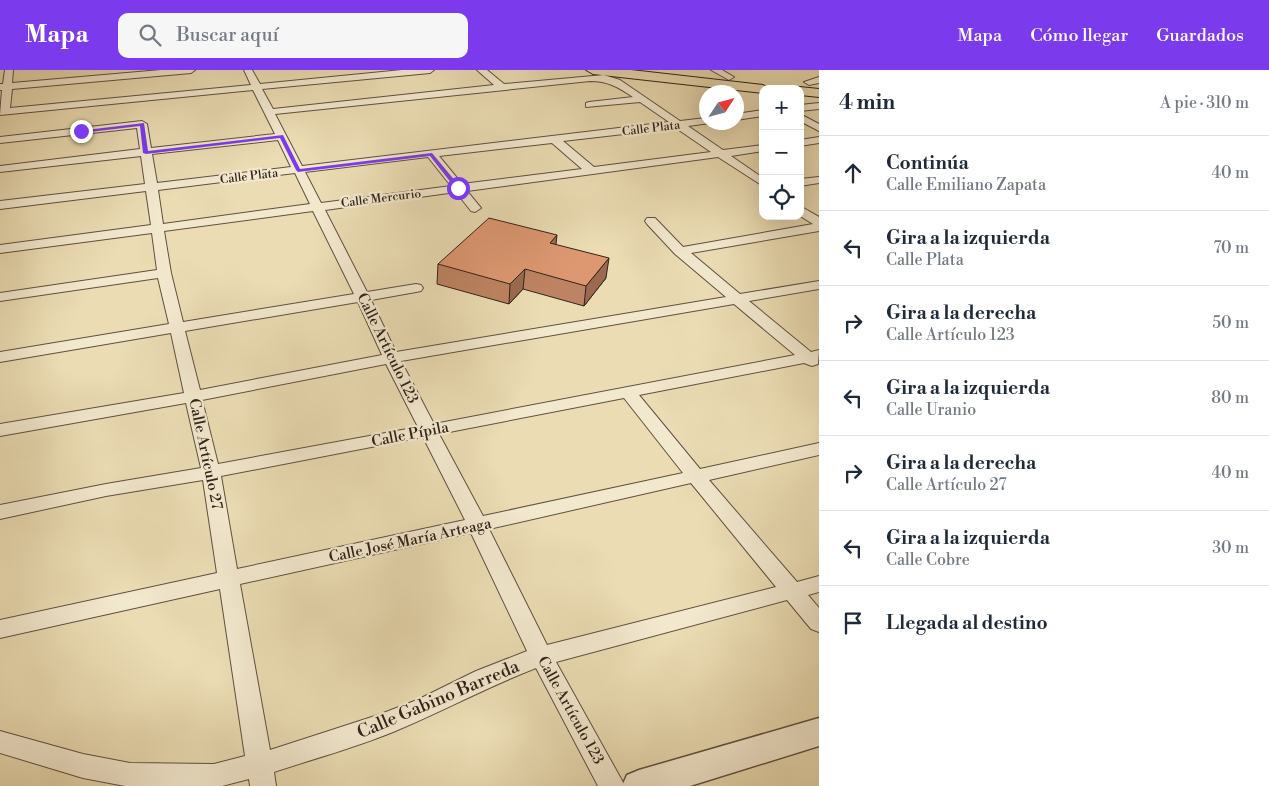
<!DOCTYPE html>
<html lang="es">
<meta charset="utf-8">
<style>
body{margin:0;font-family:"Libre Bodoni",serif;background:#f6f6f7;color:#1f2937}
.controls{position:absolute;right:15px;top:15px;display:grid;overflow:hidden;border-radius:10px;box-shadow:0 5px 20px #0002}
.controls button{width:45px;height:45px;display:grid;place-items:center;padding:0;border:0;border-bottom:1px solid #e0e1e3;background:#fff;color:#1f2937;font:25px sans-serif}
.compass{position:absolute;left:699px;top:15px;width:45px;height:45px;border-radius:50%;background:#fff;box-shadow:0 5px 20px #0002;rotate:54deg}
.stop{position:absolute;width:15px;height:15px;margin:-11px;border:4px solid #7c3aed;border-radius:50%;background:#fff}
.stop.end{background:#7c3aed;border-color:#fff;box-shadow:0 1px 5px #0008}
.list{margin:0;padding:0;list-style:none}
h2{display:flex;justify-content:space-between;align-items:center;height:65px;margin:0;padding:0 20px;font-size:21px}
h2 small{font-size:16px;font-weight:400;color:#747a83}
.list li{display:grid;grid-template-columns:32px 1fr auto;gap:15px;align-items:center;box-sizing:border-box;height:75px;padding:0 20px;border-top:1px solid #e0e1e3}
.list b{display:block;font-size:19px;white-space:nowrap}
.list p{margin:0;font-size:16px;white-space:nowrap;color:#747a83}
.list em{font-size:16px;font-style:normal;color:#747a83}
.icon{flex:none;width:28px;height:28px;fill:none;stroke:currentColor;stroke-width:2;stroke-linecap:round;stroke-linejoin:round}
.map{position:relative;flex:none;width:819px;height:716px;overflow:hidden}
header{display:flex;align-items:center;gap:30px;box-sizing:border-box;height:70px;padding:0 25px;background:#7c3aed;color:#fff}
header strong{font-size:24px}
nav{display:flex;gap:28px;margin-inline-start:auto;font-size:18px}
.search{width:350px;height:45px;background:#f6f6f7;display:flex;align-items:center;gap:12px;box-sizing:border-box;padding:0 18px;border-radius:10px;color:#747a83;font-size:19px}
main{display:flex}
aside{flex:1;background:#fff}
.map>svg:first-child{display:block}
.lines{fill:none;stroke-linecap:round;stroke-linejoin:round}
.minor-casing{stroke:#5f5040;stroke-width:2}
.tertiary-casing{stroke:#5f5040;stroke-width:3}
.primary-casing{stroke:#30221a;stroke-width:2}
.minor{fill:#f2e8ce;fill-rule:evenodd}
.tertiary{fill:#f2e8ce;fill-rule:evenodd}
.primary{fill:#ebdcb3;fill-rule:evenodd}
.wall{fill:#be8362;stroke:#30221a}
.shaded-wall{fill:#9b6a50;stroke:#30221a}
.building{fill:#dd9872;stroke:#30221a}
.route{fill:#7c3aed}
.labels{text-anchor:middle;stroke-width:4.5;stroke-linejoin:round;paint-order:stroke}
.far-street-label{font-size:12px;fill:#30221a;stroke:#f2e8ce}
.street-label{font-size:15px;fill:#30221a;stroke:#f2e8ce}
.near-street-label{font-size:18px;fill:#30221a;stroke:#f2e8ce}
</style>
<header>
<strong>Mapa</strong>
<div class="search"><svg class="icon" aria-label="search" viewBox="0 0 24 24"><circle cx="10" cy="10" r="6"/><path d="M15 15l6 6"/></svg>Buscar aquí</div>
<nav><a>Mapa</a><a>Cómo llegar</a><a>Guardados</a></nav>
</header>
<main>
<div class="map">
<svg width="819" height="716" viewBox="0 0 819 716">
<rect width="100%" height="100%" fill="#ebdcb3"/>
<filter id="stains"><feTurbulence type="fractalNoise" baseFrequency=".004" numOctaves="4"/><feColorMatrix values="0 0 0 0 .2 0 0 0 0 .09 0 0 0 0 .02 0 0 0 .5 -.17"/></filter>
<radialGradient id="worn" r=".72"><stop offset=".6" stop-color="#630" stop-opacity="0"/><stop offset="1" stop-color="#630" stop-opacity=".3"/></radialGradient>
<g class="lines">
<defs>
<path id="minor" d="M5 0H13L12 13 161 0H195L191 3 12 19 10 38 251 15 244 0H252L260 14 402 0H434L430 3 262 19 273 39 494 15 477 0H487L504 14 604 5 620 10 680 51 706 48V52L710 53 688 56 723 80 763 75V81L731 86 763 108V116L718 87 467 121 481 138 475 142 471 141 456 122 325 140 367 222 416 214 421 215 423 218 421 221 416 222 371 230 396 282 726 227 675 184 647 154 645 151 647 148H655L683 177 813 154 800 146V136L819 147V161L691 183 740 224 819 211V219L749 231 811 282 819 280 818 294 812 296 804 293 639 325 700 399 819 373V385L709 410 797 512 819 506V522L808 525 819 538V562L811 559 787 530 556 592 625 716H598L536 598C487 617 441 642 393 662 354 678 313 689 274 702L276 716H250L249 709 222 716H125L83 708 0 683V661L83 684 130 693 214 694 245 686 220 519 0 568V550L217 503 203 410 106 426 0 449V435L106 414 201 398 186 333 0 366V354L184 323 171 263 0 292V282L169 254 158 208 0 231V223L157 200 152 163 0 183V175L151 155 146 121 0 139V131L145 114 141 86 0 102V96L140 79 137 58 0 73V67L142 51 147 54 151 78 275 64 253 20 0 45 2 20H0V14H3ZM590 11C608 11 618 17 633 27L589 32 586 33V37L640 32 669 52 302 96 275 44ZM676 58 711 82 594 97 563 71ZM278 70 291 97 157 113 152 84ZM552 73 582 99 462 114 439 86ZM428 87 451 116 321 133 305 102ZM295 103 310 134 163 154 158 120ZM313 141 354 224 183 252 171 203 164 161ZM358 232 382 285 200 320 185 261ZM734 234 795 285 434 354 401 291ZM386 294 418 357 218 394 202 330ZM624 328 683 403 483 446 439 364ZM423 367 465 450 237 499 221 406ZM691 413 776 517 547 575 489 459ZM471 463 527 581 476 601 417 630 378 645 270 680 240 514Z
M711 0H722L734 7 729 10Z
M819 7V13L809 15 804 12Z
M819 33V39L800 41V35Z
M763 40V46L736 50V44Z
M800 44 819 54V61L800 51Z
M819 67V73L800 76V70Z
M819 107V113L800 116V109Z"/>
<path id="tertiary" d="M819 648V676L690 716H622L627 705 639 700Z"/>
<path id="primary" d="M586 0H631L763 15 770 19H763V23L593 4Z
M800 17 819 19V27L800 25V19H794Z"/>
</defs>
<use href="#minor" class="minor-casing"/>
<use href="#tertiary" class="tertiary-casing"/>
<use href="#primary" class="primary-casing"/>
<use href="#minor" class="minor"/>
<use href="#tertiary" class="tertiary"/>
<use href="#primary" class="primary"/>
</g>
<path class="wall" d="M556 175 606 208 584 236 523 219 509 234 437 214 438 194Z"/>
<path class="shaded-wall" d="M557 165 555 184 550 173Z
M609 188 606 208 584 236 586 216Z
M525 199 523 219 509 234 510 214Z"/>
<path class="building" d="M489 148 557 165 550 173 609 188 586 216 525 199 510 214 438 194Z"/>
<path class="route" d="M144 53 148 81 283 65 300 99 432 83 461 118 456 119 430 86 298 102 296 100 280 68 146 84 143 83 140 56 81 63 78 61Z"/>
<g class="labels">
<g class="far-street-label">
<text transform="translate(651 58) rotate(-7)" y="4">Calle Plata</text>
<text transform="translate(249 106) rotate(-7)" y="4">Calle Plata</text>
<text transform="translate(381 128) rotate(-7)" y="4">Calle Mercurio</text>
</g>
<g class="street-label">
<text transform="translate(388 278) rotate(64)" y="5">Calle Artículo 123</text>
<text transform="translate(410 364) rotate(-11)" y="5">Calle Pípila</text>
<text transform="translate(206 384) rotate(78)" y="5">Calle Artículo 27</text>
<text transform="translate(410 470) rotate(-12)" y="5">Calle José María Arteaga</text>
<text transform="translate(571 640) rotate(61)" y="5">Calle Artículo 123</text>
</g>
<g class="near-street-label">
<text transform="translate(438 629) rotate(-23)" y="6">Calle Gabino Barreda</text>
</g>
</g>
<rect width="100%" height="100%" filter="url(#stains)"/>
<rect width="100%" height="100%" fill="url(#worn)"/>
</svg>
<div class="controls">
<button>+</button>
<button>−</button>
<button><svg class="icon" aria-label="locate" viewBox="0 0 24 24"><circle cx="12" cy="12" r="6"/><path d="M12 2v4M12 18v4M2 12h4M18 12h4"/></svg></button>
</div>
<svg class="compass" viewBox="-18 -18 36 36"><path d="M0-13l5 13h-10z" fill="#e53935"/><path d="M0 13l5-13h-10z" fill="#747a83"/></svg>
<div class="stop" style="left:458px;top:118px"></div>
<div class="stop end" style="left:81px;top:61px"></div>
</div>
<aside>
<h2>4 min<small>A pie · 310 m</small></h2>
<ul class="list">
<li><svg class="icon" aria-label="ahead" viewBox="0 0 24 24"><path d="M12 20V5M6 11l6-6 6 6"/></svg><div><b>Continúa</b><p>Calle Emiliano Zapata</p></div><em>40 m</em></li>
<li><svg class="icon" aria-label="left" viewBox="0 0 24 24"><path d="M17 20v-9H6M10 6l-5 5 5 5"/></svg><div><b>Gira a la izquierda</b><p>Calle Plata</p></div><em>70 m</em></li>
<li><svg class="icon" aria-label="right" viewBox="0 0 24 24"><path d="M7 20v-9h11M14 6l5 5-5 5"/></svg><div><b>Gira a la derecha</b><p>Calle Artículo 123</p></div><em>50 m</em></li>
<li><svg class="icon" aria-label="left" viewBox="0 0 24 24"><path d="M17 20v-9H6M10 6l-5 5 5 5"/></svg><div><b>Gira a la izquierda</b><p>Calle Uranio</p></div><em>80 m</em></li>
<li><svg class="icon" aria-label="right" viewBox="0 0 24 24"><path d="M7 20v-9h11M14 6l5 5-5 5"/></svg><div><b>Gira a la derecha</b><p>Calle Artículo 27</p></div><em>40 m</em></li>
<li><svg class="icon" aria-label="left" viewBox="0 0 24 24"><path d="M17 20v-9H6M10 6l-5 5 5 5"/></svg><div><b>Gira a la izquierda</b><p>Calle Cobre</p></div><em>30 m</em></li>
<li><svg class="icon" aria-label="arrive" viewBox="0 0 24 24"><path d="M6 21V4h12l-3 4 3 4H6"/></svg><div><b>Llegada al destino</b></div></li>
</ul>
</aside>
</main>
